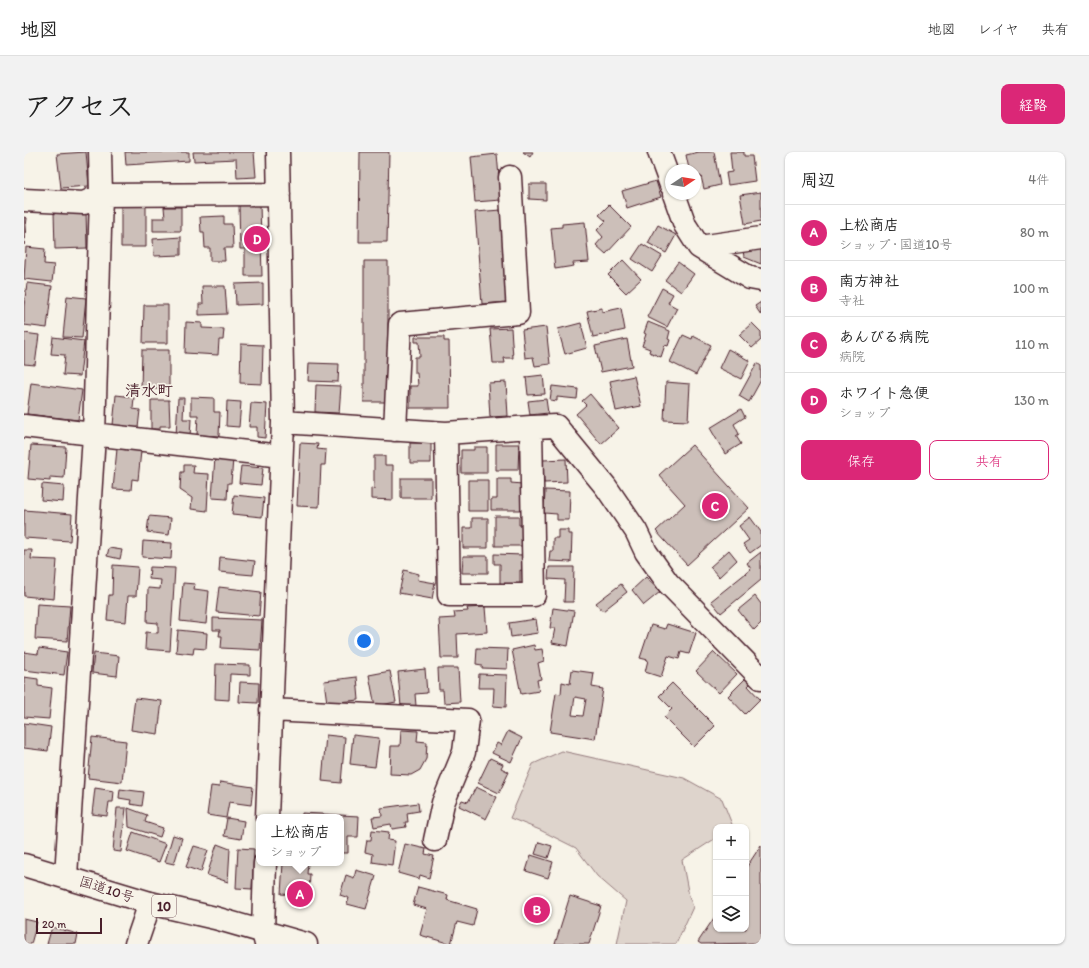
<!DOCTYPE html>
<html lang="ja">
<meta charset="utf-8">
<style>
body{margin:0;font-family:Itim,"Klee One",sans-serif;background:#f2f2f2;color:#222}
.controls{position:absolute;right:12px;bottom:12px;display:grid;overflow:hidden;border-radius:8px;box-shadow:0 1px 3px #0004}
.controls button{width:36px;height:36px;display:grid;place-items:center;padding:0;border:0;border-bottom:1px solid #e0e0e0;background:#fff;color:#222;font:20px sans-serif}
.compass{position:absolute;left:641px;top:12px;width:36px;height:36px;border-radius:50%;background:#fff;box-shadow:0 1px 3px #0004;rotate:78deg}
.scale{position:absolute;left:12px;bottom:10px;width:66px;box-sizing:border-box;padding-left:4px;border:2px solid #4a1f2b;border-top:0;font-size:11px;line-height:14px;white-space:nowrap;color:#4a1f2b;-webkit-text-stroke:3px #f7f3e8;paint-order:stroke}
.you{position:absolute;left:340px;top:489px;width:14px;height:14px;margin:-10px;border:3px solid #fff;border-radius:50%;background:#1a73e8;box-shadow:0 0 0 6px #1a73e833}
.badge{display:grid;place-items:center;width:26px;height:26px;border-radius:50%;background:#db2777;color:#fff;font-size:13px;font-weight:700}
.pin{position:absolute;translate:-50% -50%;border:2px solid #fff;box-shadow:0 1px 4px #0006}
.popup{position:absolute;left:232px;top:662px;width:88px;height:52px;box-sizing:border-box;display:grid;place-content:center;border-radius:8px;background:#fff;filter:drop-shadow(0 1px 3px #0005);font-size:13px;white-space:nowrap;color:#767676}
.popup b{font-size:15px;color:#222}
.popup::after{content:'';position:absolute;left:50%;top:100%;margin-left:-8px;border:8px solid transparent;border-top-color:#fff}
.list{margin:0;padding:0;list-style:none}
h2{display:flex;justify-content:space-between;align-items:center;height:52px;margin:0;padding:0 16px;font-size:17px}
h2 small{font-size:13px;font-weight:400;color:#767676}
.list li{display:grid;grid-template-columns:26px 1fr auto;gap:12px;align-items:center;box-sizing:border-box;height:56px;padding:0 16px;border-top:1px solid #e0e0e0}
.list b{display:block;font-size:15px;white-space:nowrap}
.list p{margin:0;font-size:13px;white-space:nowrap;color:#767676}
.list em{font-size:13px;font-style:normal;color:#767676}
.actions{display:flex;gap:8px;padding:12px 16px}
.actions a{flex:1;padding:9px 0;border:1px solid #db2777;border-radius:8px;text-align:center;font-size:14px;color:#db2777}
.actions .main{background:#db2777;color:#fff}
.icon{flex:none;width:22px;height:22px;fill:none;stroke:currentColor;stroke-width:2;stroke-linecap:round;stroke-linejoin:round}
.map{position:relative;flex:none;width:737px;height:792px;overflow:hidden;border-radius:8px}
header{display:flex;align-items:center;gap:24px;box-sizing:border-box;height:56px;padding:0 20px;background:#fff;border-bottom:1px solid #e0e0e0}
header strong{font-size:19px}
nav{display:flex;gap:22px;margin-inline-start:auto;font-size:14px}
.intro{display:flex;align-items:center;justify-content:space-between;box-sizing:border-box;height:96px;padding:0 24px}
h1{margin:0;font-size:28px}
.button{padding:10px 18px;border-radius:8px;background:#db2777;color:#fff;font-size:14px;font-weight:700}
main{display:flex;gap:24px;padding:0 24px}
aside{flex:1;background:#fff;border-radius:8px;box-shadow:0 1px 3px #0004}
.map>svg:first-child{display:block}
.green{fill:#ded4cc;stroke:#947a7c}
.building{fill:#ccbfb9;stroke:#4a1f2b;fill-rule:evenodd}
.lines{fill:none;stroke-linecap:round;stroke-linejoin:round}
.minor-casing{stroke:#4a1f2b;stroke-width:25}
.highway-casing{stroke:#4a1f2b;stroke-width:25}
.minor{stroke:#f7f3e8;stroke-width:22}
.highway{stroke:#f7f3e8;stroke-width:22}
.labels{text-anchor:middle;stroke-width:3.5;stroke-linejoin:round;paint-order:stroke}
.shield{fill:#f7f3e8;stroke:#7e5f64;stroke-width:1}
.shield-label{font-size:13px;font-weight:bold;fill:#4a1f2b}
.street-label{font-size:14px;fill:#4a1f2b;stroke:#f7f3e8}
.quarter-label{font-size:16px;font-weight:bold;fill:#4a1f2b;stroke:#f7f3e8}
</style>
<header>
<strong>地図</strong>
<nav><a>地図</a><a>レイヤ</a><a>共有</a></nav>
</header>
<div class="intro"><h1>アクセス</h1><a class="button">経路</a></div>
<main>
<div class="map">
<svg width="737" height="792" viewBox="0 0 737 792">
<rect width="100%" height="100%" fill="#f7f3e8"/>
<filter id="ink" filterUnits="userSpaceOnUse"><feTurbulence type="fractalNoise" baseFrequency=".025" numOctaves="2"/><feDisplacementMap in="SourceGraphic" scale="8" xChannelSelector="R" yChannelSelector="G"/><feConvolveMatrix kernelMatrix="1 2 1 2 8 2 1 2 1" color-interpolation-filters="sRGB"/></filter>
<g filter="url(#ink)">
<path class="green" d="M538 599 660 626 698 647 709 675H692V686L658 708 665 744 669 755 652 792H593L602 749 573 724 552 696 516 678 486 666 509 612Z"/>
<path class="building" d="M62 0 65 34 37 36 33 2Z
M101 0H165V9L102 13Z
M169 0H230L232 25 213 26 212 7 170 9Z
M336 0H365L363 90H335Z
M499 0H509L506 5Z
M675 0H690L696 33 680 37 677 24 671 25V18H668V16L665 17 662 3Z
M706 0H720V4H728L731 29 704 33 702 21 708 20Z
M473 2 477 48 451 50 447 5Z
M632 29 637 45 603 56 598 39Z
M505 32H522V48L505 47Z
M737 40V69L721 72 716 43Z
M215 52H236L238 124H221V97H216Z
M97 53H122V95H97Z
M585 53 607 75 582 102 572 93 579 85 573 78 582 69 575 63Z
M140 55H157V79H129V66H141Z
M477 58 484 150 458 152 451 60Z
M62 59 63 96 31 97 30 60Z
M200 64V72H208L209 96H200L201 109H186V96H181L180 80H177L176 65Z
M0 65 3 66 0 93Z
M561 70 565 110 549 111 550 114 531 117 527 76 538 75V72Z
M634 73 652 83 642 101 624 91Z
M157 85V103L130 104 129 87Z
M618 92 638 104 628 120 608 107Z
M2 95 21 97 20 112 30 113 28 130 0 127Z
M737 95V112L720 105 719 98Z
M599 108 617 127 602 141 584 123Z
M340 109H364V250H340Z
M654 110 670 122 657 140 641 128Z
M3 131 28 134 23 176 0 173V154Z
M239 131V152L212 153 211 132Z
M178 134H201L203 162 175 163V152H179Z
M638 136 649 142 644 151 653 156 643 175 623 165Z
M43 144 62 146 58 186 39 185Z
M737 150V163L731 154Z
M120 153H144V191H119Z
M578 156V160L597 156 601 178 569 185 563 159Z
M162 170 178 171V176L200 177 199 188H195L194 203 161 201Z
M624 170 646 179 644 187 646 188 644 194 641 193 637 205 625 200 626 197 618 194 622 182 620 181Z
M557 171 563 196 541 202 534 177Z
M728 171 737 180V188L728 196 715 183Z
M522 175 526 212 511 214 509 205 501 206 498 178Z
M487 176 489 206H480L481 211H469L466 177Z
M0 181 15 183 11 213 0 212Z
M659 183 668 187 669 184 687 193 672 223 646 210Z
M29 185 60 189 56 224 39 223 41 203 27 202Z
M391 185H420V189H425L426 256H386V234H394L393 221H391V205H396L395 190H391Z
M603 187 608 214 577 220 571 194Z
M217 192 239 193 238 232 216 231Z
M704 197 726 209 717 227 695 216Z
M118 198H145V237H117Z
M285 211 315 212 314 230 284 229Z
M733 211 737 214V228L725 250 715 244Z
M519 223 521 242 504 243 502 225Z
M610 224 617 254 592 259 586 229Z
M482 230 484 264 466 265 464 231Z
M642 230 666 232 664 269 640 268Z
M7 231 58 238 54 268 3 262Z
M292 233 317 234 315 261 291 260Z
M528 234 554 237 553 247 533 245V249L526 248Z
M566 242 595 276 577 292 552 262 562 253 558 249Z
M92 243 110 245 109 257 116 258 114 276 89 273Z
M167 245 190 246V260H196L195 284 173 283 174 263H167Z
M154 246H160L159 267H167L166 285 152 284Z
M522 247 524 261 506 263 504 249Z
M127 248H145L146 274H136V277H127Z
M203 249 217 250 215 275 202 274Z
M227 251 243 252 241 286 233 285V275H225Z
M717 257 721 265 710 272 715 282 712 284 717 292 701 302 686 276Z
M276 291 294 292 293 297 302 298 301 313H297L295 355 273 354Z
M386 291H407V311H386Z
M472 292H495L494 318H472Z
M7 293 42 295 40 326 26 325V329L4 327Z
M668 293 725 356 663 413 632 379 661 352 635 323Z
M450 295H463V321H437V298H450Z
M93 297 117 299 114 328 108 327 107 338 89 337Z
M350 304H361V313H369V348L347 347V336L350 337Z
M191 305 209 307 207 331H204L203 347 188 346Z
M542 307 543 330 520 331 519 308Z
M160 313H170L169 321 185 322 183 359 167 357 168 346 156 338 157 320H160Z
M217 314 239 316 237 333 215 331Z
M377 326H407V346H377Z
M473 327H487V331L498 332V358H467V347H473Z
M444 328H464V359H444Z
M18 332 40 334 39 350 17 348Z
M521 338 546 339 545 368H533V362L520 361Z
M210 343 240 346 238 365 208 362Z
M0 358 48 362 46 389 0 386Z
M125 364 147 366 145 383 123 380Z
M471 364H495V373H499V394H471Z
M726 365 737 380V393L726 401 719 392 725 388 715 374Z
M448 366H464V396H439V376H448Z
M534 378H544V382H548L547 410 525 409 526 399H529V386H534Z
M119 389 148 391 147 407 118 405Z
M85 396 98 398 96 407 83 404Z
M0 398H8L7 407 33 408 30 447 0 444Z
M705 398 713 408 695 425 686 415Z
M737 400V428L697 461 687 449 727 417 723 411Z
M470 402 499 403V419L496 418V432H476V412H470Z
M439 404H464V421H438Z
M196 405 231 409 229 423 195 420Z
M89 413 114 415 112 444H104L102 470 83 468 85 443H88Z
M126 415 151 416 146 499 121 497 122 480 134 481V471L123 470 124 436 136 437 137 428 125 427Z
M525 415H550L549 450H540L541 428 524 427Z
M380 418 395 422 394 428 411 431 408 447 375 441Z
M622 425 636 440 620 453 608 438Z
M159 431 171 432 170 437 185 439 182 472 156 469Z
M597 432 603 440 579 459 572 451Z
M195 435 237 440 235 464 192 460Z
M731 444 737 452V471L730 478 714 458Z
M13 452 46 454 43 489 11 487Z
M461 455 463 480 433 482 434 506H417L415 467 431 466 430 460 444 459 443 456Z
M529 456 550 459 544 494 528 491 531 476H526Z
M189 466 238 468 236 498 197 496 198 484H195L196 478H189Z
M512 467 514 481 487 485 485 471Z
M643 472 672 481 665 502 657 500 655 507 644 504 637 525 621 520 624 508 616 506 627 473 641 477Z
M154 478 183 481 182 497 170 496 169 502 152 500Z
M510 493 511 498 518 497 520 509 514 511 517 527 513 528 515 539 497 542 488 498Z
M15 496 43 500 40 523 0 518V500L14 502Z
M453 496 484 497 483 517 458 516V513L452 512Z
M690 500 713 522 695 541 672 519Z
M70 501 95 504 93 524 68 521Z
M192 512 226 513V523L206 522 205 548 191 547Z
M414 516H434L436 550 420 551 419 538H415Z
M401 517 403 541 391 542 392 554 377 555 374 520Z
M548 518 570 521 568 535 579 537 571 587 526 580 532 541 537 542 538 530 546 532ZM551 545 562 547 559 564 548 563Z
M366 519 372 550 351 554 345 523Z
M455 522 483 523 482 555 469 554 470 536H454Z
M0 525 14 527V534L28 536 25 567 0 565Z
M333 525 335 548 303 551 300 529Z
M722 526 727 531 724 534 736 547 721 562 704 544Z
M216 530 235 531 234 551 215 550Z
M648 531 691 574 670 595 640 565 648 557 635 544Z
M111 546 138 549 134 582 107 578Z
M0 571 27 575 24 599 0 596Z
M377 578 394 579 393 589 403 590 402 607 396 618 387 623 366 622 367 594H376Z
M484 579 498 586 487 610 468 601 473 591 477 593Z
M302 583 321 585 317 631 298 629Z
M329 583 355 586 351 615 326 612Z
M68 585 102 589 98 630 64 626Z
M466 606 479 612 477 616 485 620 475 641 454 631Z
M196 630 229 635 227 653 205 650 202 666 183 663 187 634 195 635Z
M452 635 473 645 462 667 435 654 438 648 444 650Z
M71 636 90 639 89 650H85L83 664 68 662Z
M96 637 120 640 118 654 106 652 107 648 95 646Z
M394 651 395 659 383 661 384 670H381L382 675 368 677 367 672 350 675 348 665 358 664 357 656Z
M93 656H102L97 700 89 699Z
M104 656 123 663 121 670 139 676 136 685 105 675Z
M278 661 335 664 334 685H324V701H317V665H278Z
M203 666 220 669 217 687 200 684Z
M348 678 365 680 364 688 371 689 368 713 348 710 349 702 341 700 343 688H347Z
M109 680 142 692 135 710 103 699Z
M149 683 158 686 150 712 141 710Z
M515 690 528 694 524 706 511 702Z
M193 692 206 697 204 730 183 723Z
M381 692 402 697 401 702 410 704 405 726 396 723 395 727 374 721Z
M737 693V791L677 792 674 790 692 763V777H722V716Z
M170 694 184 698 177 720 162 715Z
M214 696 230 697 228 737 212 736Z
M507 703 529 710 524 726 502 719Z
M259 711H284L283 722H286L285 744 257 742Z
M332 718 352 724 342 757 323 752 325 746 316 743 322 723 330 726Z
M394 735 424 743 423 748 453 757 449 774 433 770 427 792 396 783 403 757 389 753Z
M546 744 577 754 565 792H531Z
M0 767 13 770 7 792H0Z
M28 775 54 782 52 792H23Z"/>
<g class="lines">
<defs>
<path id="minor" d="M635 0 647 33
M650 42 661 73 675 95 726 126 737 128
M0 48 60 51 77 43 255 42
M675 95 737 86
M259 270 422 281 507 275 532 274 582 335 612 379 622 400 644 431 737 526
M0 274 257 304
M371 278 376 172 494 161 486 25
M422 281 425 443H510L507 275
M247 558 444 568 440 600 419 651 411 688
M243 665 259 270 254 0
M241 711 239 780 242 792
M42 724 70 283 77 43 76 0
M112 792 126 751"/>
<path id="highway" d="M0 713 126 751 191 766 282 792"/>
</defs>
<use href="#minor" class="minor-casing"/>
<use href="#highway" class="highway-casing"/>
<use href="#minor" class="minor"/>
<use href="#highway" class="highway"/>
</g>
</g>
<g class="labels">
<rect class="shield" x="128" y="743" width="24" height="22" rx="3"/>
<g class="shield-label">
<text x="140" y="759">10</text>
</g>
<g class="street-label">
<text transform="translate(83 737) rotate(18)" y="5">国道10号</text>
</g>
<g class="quarter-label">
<text x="125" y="244">清水町</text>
</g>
</g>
</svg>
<div class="controls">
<button>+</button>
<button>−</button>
<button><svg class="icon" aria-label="layers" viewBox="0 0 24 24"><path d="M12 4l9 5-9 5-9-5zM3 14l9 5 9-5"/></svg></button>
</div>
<svg class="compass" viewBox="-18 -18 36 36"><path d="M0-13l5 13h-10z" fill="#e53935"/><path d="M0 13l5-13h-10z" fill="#767676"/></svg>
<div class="scale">20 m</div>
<div class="you"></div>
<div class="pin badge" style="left:276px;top:742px">A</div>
<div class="popup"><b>上松商店</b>ショップ</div>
<div class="pin badge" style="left:513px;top:758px">B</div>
<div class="pin badge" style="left:691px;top:354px">C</div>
<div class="pin badge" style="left:233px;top:87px">D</div>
</div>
<aside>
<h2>周辺<small>4件</small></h2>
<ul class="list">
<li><span class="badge">A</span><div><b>上松商店</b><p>ショップ · 国道10号</p></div><em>80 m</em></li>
<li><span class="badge">B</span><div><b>南方神社</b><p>寺社</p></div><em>100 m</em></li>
<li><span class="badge">C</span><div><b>あんびる病院</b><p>病院</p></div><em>110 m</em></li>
<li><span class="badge">D</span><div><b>ホワイト急便</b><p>ショップ</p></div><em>130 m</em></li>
</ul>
<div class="actions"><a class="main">保存</a><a>共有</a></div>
</aside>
</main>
